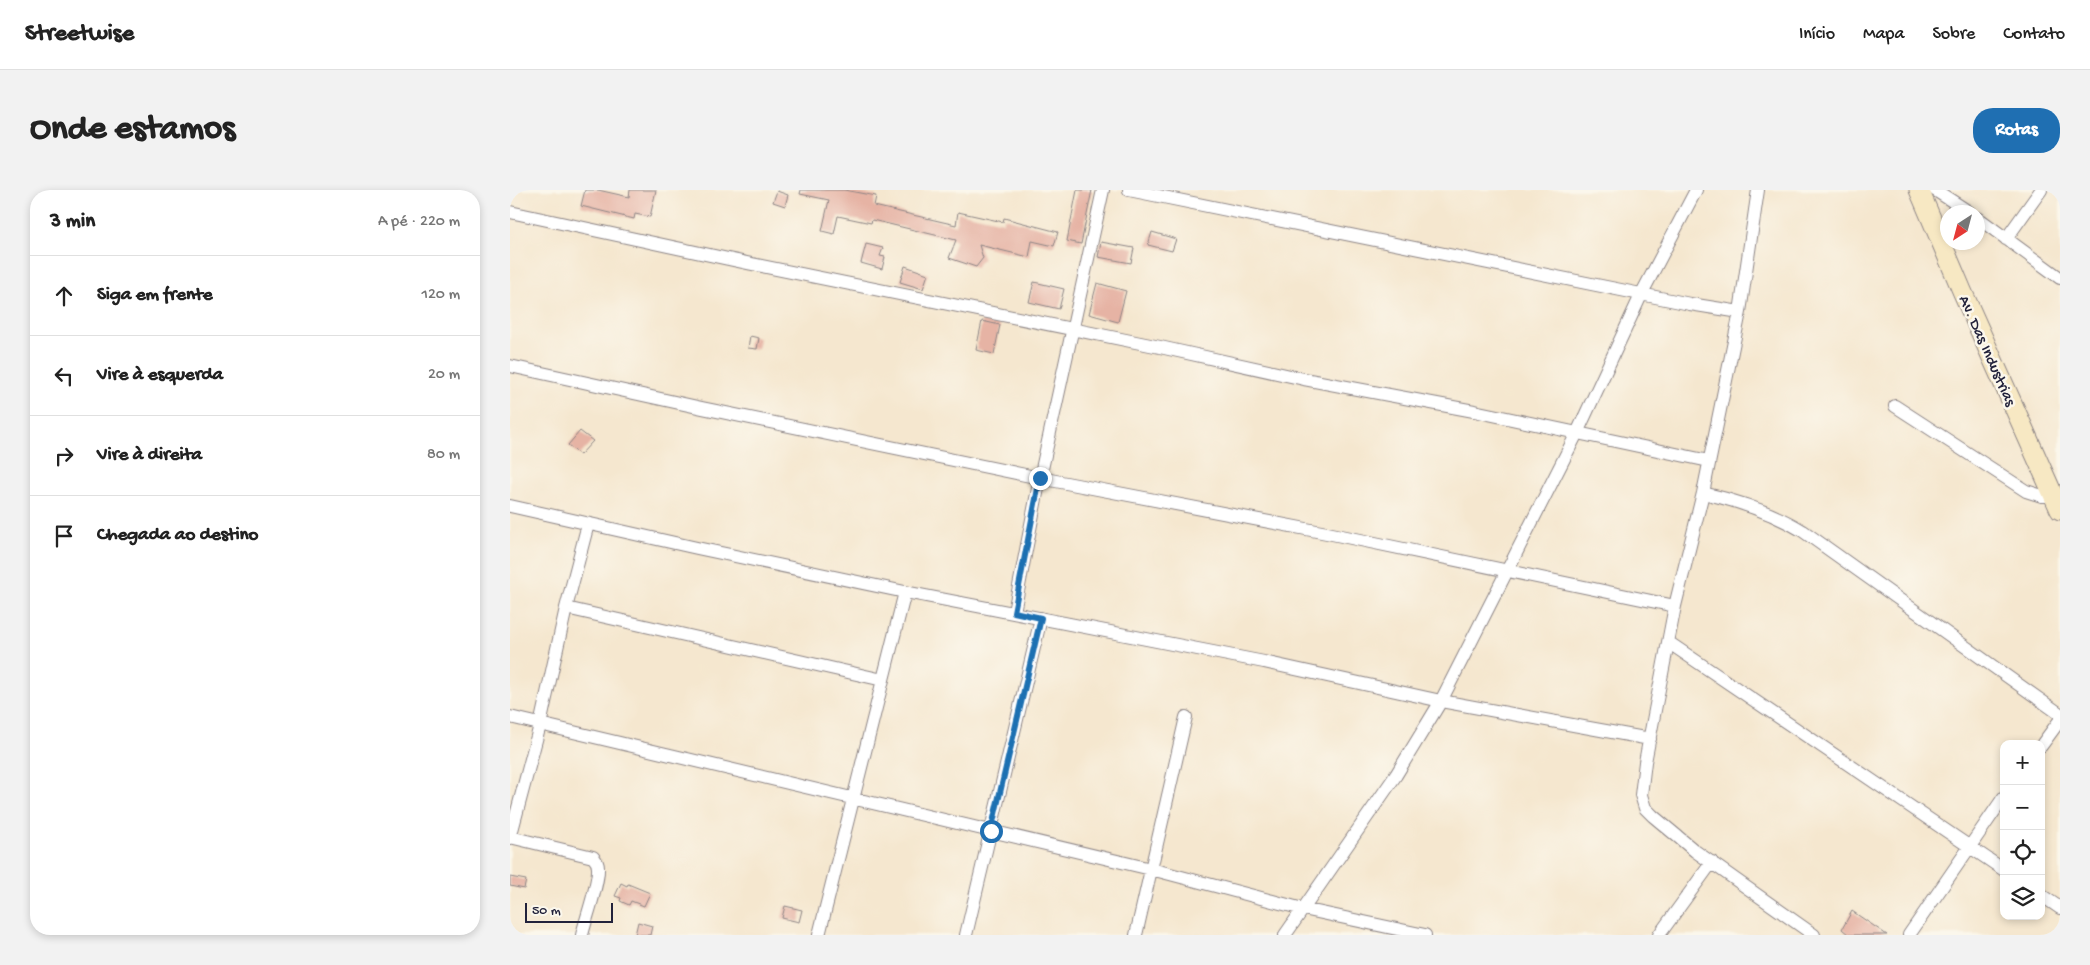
<!DOCTYPE html>
<html lang="pt">
<meta charset="utf-8">
<style>
body{margin:0;font-family:"Gochi Hand",sans-serif;background:#f2f2f2;color:#222}
.controls{position:absolute;right:15px;bottom:15px;display:grid;overflow:hidden;border-radius:10px;box-shadow:0 2px 8px #0003}
.controls button{width:45px;height:45px;display:grid;place-items:center;padding:0;border:0;border-bottom:1px solid #e0e0e0;background:#fff;color:#222;font:25px sans-serif}
.compass{position:absolute;left:1430px;top:15px;width:45px;height:45px;border-radius:50%;background:#fff;box-shadow:0 2px 8px #0003;rotate:216deg}
.scale{position:absolute;left:15px;bottom:12px;width:88px;box-sizing:border-box;padding-left:5px;border:2px solid #22223b;border-top:0;font-size:14px;line-height:18px;white-space:nowrap;color:#22223b;-webkit-text-stroke:4px #fbf7ec;paint-order:stroke}
.stop{position:absolute;width:15px;height:15px;margin:-11px;border:4px solid #1f6fb2;border-radius:50%;background:#fff}
.stop.end{background:#1f6fb2;border-color:#fff;box-shadow:0 1px 5px #0008}
.list{margin:0;padding:0;list-style:none}
h2{display:flex;justify-content:space-between;align-items:center;height:65px;margin:0;padding:0 20px;font-size:21px}
h2 small{font-size:16px;font-weight:400;color:#767676}
.list li{display:grid;grid-template-columns:32px 1fr auto;gap:15px;align-items:center;box-sizing:border-box;height:80px;padding:0 20px;border-top:1px solid #e0e0e0}
.list b{display:block;font-size:19px;white-space:nowrap}
.list em{font-size:16px;font-style:normal;color:#767676}
.icon{flex:none;width:28px;height:28px;fill:none;stroke:currentColor;stroke-width:2;stroke-linecap:round;stroke-linejoin:round}
.map{position:relative;flex:none;width:1550px;height:745px;overflow:hidden;border-radius:20px}
header{display:flex;align-items:center;gap:30px;box-sizing:border-box;height:70px;padding:0 25px;background:#fff;border-bottom:1px solid #e0e0e0}
header strong{font-size:24px}
nav{display:flex;gap:28px;margin-inline-start:auto;font-size:18px}
.intro{display:flex;align-items:center;justify-content:space-between;box-sizing:border-box;height:120px;padding:0 30px}
h1{margin:0;font-size:35px}
.button{padding:12px 22px;border-radius:20px;background:#1f6fb2;color:#fff;font-size:18px;font-weight:700}
main{display:flex;gap:30px;padding:0 30px}
aside{flex:1;background:#fff;border-radius:20px;box-shadow:0 2px 8px #0003}
.map>svg:first-child{display:block}
.building{fill:#e6b3a4}
.lines{fill:none;stroke-linecap:round;stroke-linejoin:round}
.minor-casing{stroke:#8c8485;stroke-width:14}
.secondary-casing{stroke:#8c8485;stroke-width:21}
.minor{stroke:#fff;stroke-width:12}
.secondary{stroke:#f7e8c3;stroke-width:19}
.route{stroke:#1f6fb2;stroke-width:6}
.labels{text-anchor:middle;stroke-width:5;stroke-linejoin:round;paint-order:stroke}
.street-label{font-size:16px;fill:#22223b;stroke:#fbf7ec}
</style>
<header>
<strong>Streetwise</strong>
<nav><a>Início</a><a>Mapa</a><a>Sobre</a><a>Contato</a></nav>
</header>
<div class="intro"><h1>Onde estamos</h1><a class="button">Rotas</a></div>
<main>
<aside>
<h2>3 min<small>A pé · 220 m</small></h2>
<ul class="list">
<li><svg class="icon" aria-label="ahead" viewBox="0 0 24 24"><path d="M12 20V5M6 11l6-6 6 6"/></svg><div><b>Siga em frente</b></div><em>120 m</em></li>
<li><svg class="icon" aria-label="left" viewBox="0 0 24 24"><path d="M17 20v-9H6M10 6l-5 5 5 5"/></svg><div><b>Vire à esquerda</b></div><em>20 m</em></li>
<li><svg class="icon" aria-label="right" viewBox="0 0 24 24"><path d="M7 20v-9h11M14 6l5 5-5 5"/></svg><div><b>Vire à direita</b></div><em>80 m</em></li>
<li><svg class="icon" aria-label="arrive" viewBox="0 0 24 24"><path d="M6 21V4h12l-3 4 3 4H6"/></svg><div><b>Chegada ao destino</b></div></li>
</ul>
</aside>
<div class="map">
<svg width="1550" height="745" viewBox="0 0 1550 745">
<rect width="100%" height="100%" fill="#fbf7ec"/>
<filter id="ink" filterUnits="userSpaceOnUse"><feTurbulence type="fractalNoise" baseFrequency=".02" numOctaves="2"/><feDisplacementMap in="SourceGraphic" scale="10" xChannelSelector="R" yChannelSelector="G"/><feConvolveMatrix kernelMatrix="1 2 1 2 8 2 1 2 1" color-interpolation-filters="sRGB"/></filter>
<filter id="wash" filterUnits="userSpaceOnUse"><feTurbulence type="fractalNoise" baseFrequency=".0096" numOctaves="4" result="noise"/><feDisplacementMap in="SourceGraphic" scale="20" xChannelSelector="R" yChannelSelector="G"/><feGaussianBlur stdDeviation="1.12" result="paint"/><feColorMatrix in="noise" values="0 0 0 0 0 0 0 0 0 0 0 0 0 0 0 0 0 1.4 0 .05"/><feComposite in="paint" operator="in"/></filter>
<g filter="url(#wash)">
<rect width="100%" height="100%" fill="#f5e7cf"/>
<g id="blocks">
<path class="building" d="M75 0H88L119 7 120 0H146L140 27 125 24 124 29 71 16Z
M291 0H334L366 6 364 16 446 35 448 22 493 32 494 28 548 42 544 56 522 51 519 67 469 55 473 68 466 77 439 68 446 50 362 30 361 33 328 26 324 44 312 41 319 10 290 4Z
M567 0H582L571 54 557 51Z
M267 1 278 5 275 16 263 12Z
M642 42 666 49 662 61 638 55Z
M591 52 624 58 621 73 588 67Z
M356 54 373 58 370 66 375 67 372 79 351 73Z
M395 76 418 84 413 99 390 92Z
M524 92 554 99 549 119 519 112Z
M587 93 616 101 608 132 579 124Z
M472 131 490 135 484 164 466 160Z
M240 146 249 148 247 159 238 158Z
M70 241 83 251 70 265 58 255Z
M0 687 16 690 14 699 0 696Z
M111 693 117 696 118 694 140 703 134 716 121 711 119 715 110 711 111 708 105 706Z
M275 716 292 720 289 732 272 728Z
M1342 721 1377 745H1339L1332 739Z
M128 732 142 736 140 745H125Z"/>
</g>
</g>
<g filter="url(#ink)">
<use href="#blocks" fill-opacity="0" stroke="#8c8485" stroke-width="1"/>
<g class="lines">
<defs>
<path id="minor" d="M619 0 1180 114 1230 122
M1248 0 1230 122 1193 303 1165 416 1135 572 1131 605 1135 618 1143 626 1185 661 1304 745
M1425 0 1459 22
M0 22 237 73 650 157 794 189 964 221 1199 271
M1468 28 1550 88
M1496 49 1531 0
M0 176 192 218 530 288 822 344 1165 416
M1385 216 1516 301 1532 306H1544
M1193 303C1228 311 1262 322 1293 341L1550 524
M0 316 187 358 395 402 754 472 931 511 1140 549
M56 418 373 490
M504 422 530 288 593 0
M1158 452 1494 680
M0 527 641 679 793 719 915 745
M1531 556 1550 530
M0 647 83 667C86 670 88 673 88 678 89 693 76 728 72 745
M0 648 30 535 56 418 78 334
M1531 705 1550 718
M309 745 395 402
M456 745 531 428
M626 745 676 527
M775 745 886 585 931 511 1067 243 1132 103 1186 0
M1149 745 1202 672
M1399 745 1494 607"/>
<path id="secondary" d="M1409 0 1453 103 1550 320"/>
</defs>
<use href="#minor" class="minor-casing"/>
<use href="#secondary" class="secondary-casing"/>
<use href="#minor" class="minor"/>
<use href="#secondary" class="secondary"/>
</g>
</g>
<g class="lines" filter="url(#ink)">
<path class="route" d="M481 641 531 428 504 422 530 288"/>
</g>
<g class="labels">
<g class="street-label">
<text transform="translate(1479 160) rotate(66)" y="6">Av. Das Industrias</text>
</g>
</g>
</svg>
<div class="controls">
<button>+</button>
<button>−</button>
<button><svg class="icon" aria-label="locate" viewBox="0 0 24 24"><circle cx="12" cy="12" r="6"/><path d="M12 2v4M12 18v4M2 12h4M18 12h4"/></svg></button>
<button><svg class="icon" aria-label="layers" viewBox="0 0 24 24"><path d="M12 4l9 5-9 5-9-5zM3 14l9 5 9-5"/></svg></button>
</div>
<svg class="compass" viewBox="-18 -18 36 36"><path d="M0-13l5 13h-10z" fill="#e53935"/><path d="M0 13l5-13h-10z" fill="#767676"/></svg>
<div class="scale">50 m</div>
<div class="stop" style="left:481px;top:641px"></div>
<div class="stop end" style="left:530px;top:288px"></div>
</div>
</main>
